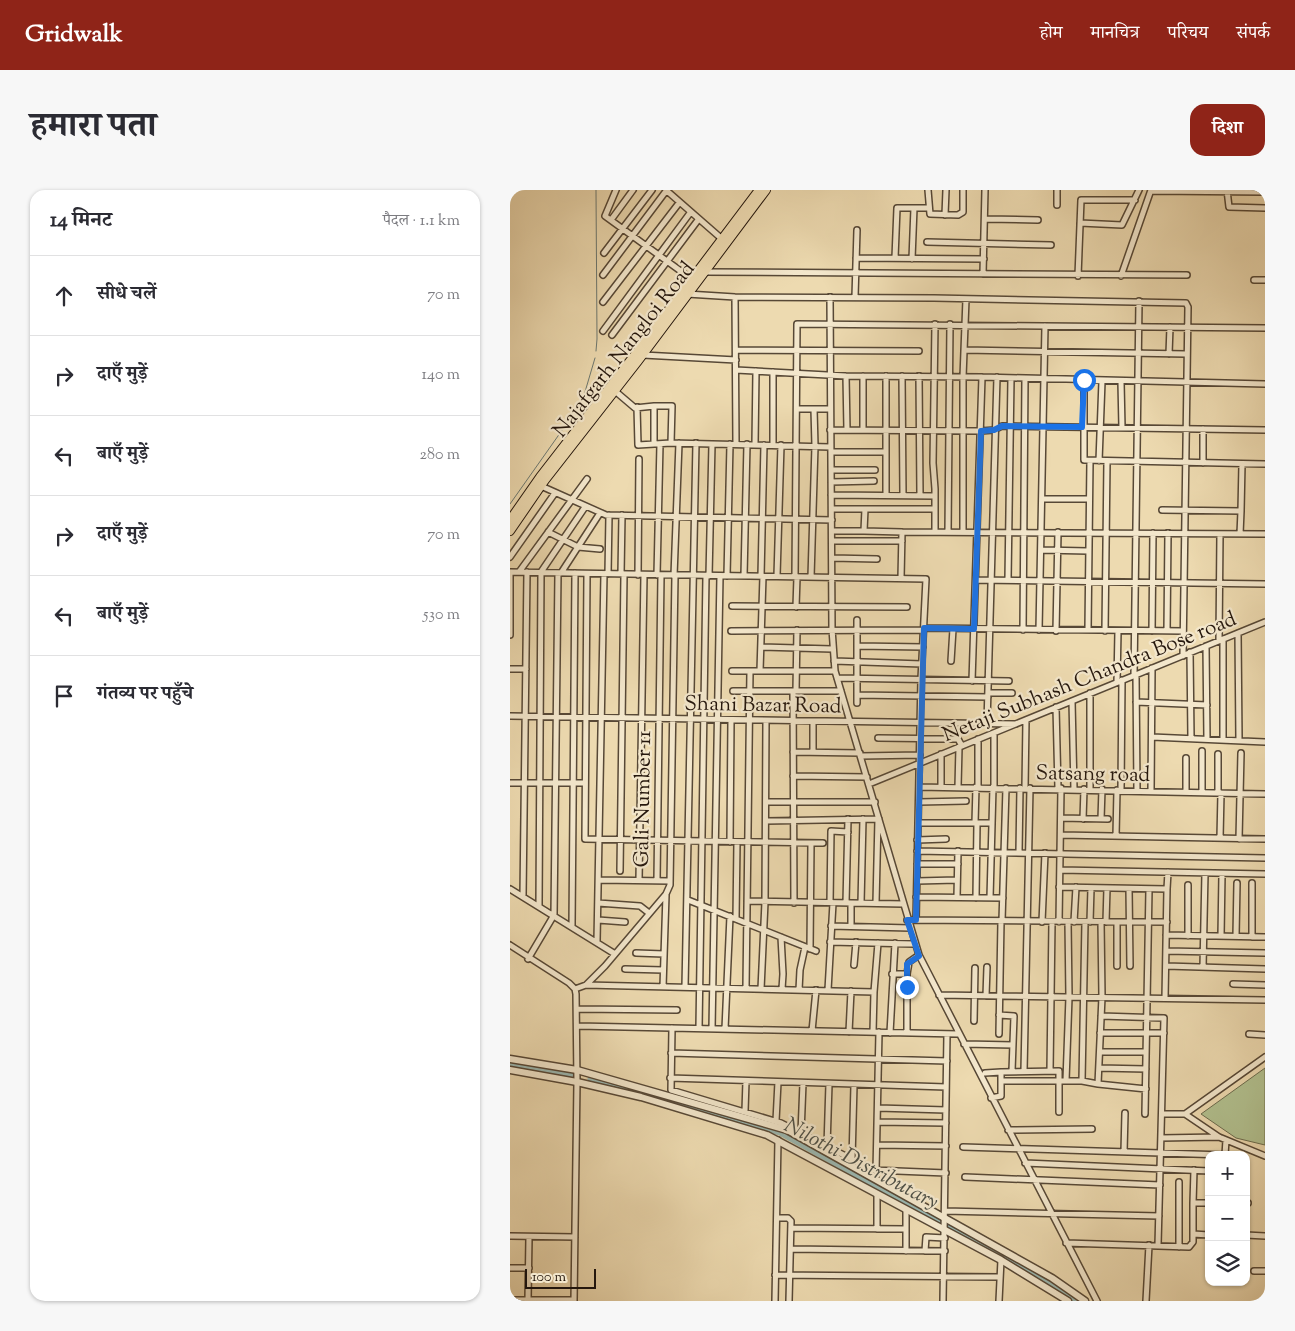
<!DOCTYPE html>
<html lang="hi">
<meta charset="utf-8">
<style>
body{margin:0;font-family:"Sorts Mill Goudy","Noto Serif Devanagari",serif;background:#f7f7f7;color:#2b2b33}
.controls{position:absolute;right:15px;bottom:15px;display:grid;overflow:hidden;border-radius:10px;box-shadow:0 1px 4px #0004}
.controls button{width:45px;height:45px;display:grid;place-items:center;padding:0;border:0;border-bottom:1px solid #e1e1e2;background:#fff;color:#2b2b33;font:25px sans-serif}
.scale{position:absolute;left:15px;bottom:12px;width:71px;box-sizing:border-box;padding-left:5px;border:2px solid #25170d;border-top:0;font-size:14px;line-height:18px;white-space:nowrap;color:#25170d;-webkit-text-stroke:4px #f3e7cc;paint-order:stroke}
.stop{position:absolute;width:15px;height:15px;margin:-11px;border:4px solid #1a73e8;border-radius:50%;background:#fff}
.stop.end{background:#1a73e8;border-color:#fff;box-shadow:0 1px 5px #0008}
.list{margin:0;padding:0;list-style:none}
h2{display:flex;justify-content:space-between;align-items:center;height:65px;margin:0;padding:0 20px;font-size:21px}
h2 small{font-size:16px;font-weight:400;color:#7c7c81}
.list li{display:grid;grid-template-columns:32px 1fr auto;gap:15px;align-items:center;box-sizing:border-box;height:80px;padding:0 20px;border-top:1px solid #e1e1e2}
.list b{display:block;font-size:19px;white-space:nowrap}
.list em{font-size:16px;font-style:normal;color:#7c7c81}
.icon{flex:none;width:28px;height:28px;fill:none;stroke:currentColor;stroke-width:2;stroke-linecap:round;stroke-linejoin:round}
.map{position:relative;flex:none;width:755px;height:1111px;overflow:hidden;border-radius:15px}
header{display:flex;align-items:center;gap:30px;box-sizing:border-box;height:70px;padding:0 25px;background:#8f2418;color:#fff}
header strong{font-size:24px}
nav{display:flex;gap:28px;margin-inline-start:auto;font-size:18px}
.intro{display:flex;align-items:center;justify-content:space-between;box-sizing:border-box;height:120px;padding:0 30px}
h1{margin:0;font-size:35px}
.button{padding:12px 22px;border-radius:15px;background:#8f2418;color:#fff;font-size:18px;font-weight:700}
main{display:flex;gap:30px;padding:0 30px}
aside{flex:1;background:#fff;border-radius:15px;box-shadow:0 1px 4px #0004}
.map>svg:first-child{display:block}
.green{fill:#b2c190;stroke:#6c6c4e}
.lines{fill:none;stroke-linecap:round;stroke-linejoin:round}
.stream{stroke:#6c7871;stroke-width:1}
.canal{stroke:#9bb9b3;stroke-width:5}
.minor-casing{stroke:#574836;stroke-width:8}
.tertiary-casing{stroke:#574836;stroke-width:9}
.primary-casing{stroke:#25170d;stroke-width:10}
.minor{stroke:#f3e7cc;stroke-width:5}
.tertiary{stroke:#f3e7cc;stroke-width:6}
.primary{stroke:#eddab0;stroke-width:8}
.route{stroke:#1a73e8;stroke-width:6}
.labels{text-anchor:middle;stroke-width:4.5;stroke-linejoin:round;paint-order:stroke}
.street-label{font-size:21px;fill:#25170d;stroke:#f3e7cc}
.water-label{font-size:22px;font-style:italic;fill:#4e5047;stroke:#f3e7cc}
</style>
<header>
<strong>Gridwalk</strong>
<nav><a>होम</a><a>मानचित्र</a><a>परिचय</a><a>संपर्क</a></nav>
</header>
<div class="intro"><h1>हमारा पता</h1><a class="button">दिशा</a></div>
<main>
<aside>
<h2>14 मिनट<small>पैदल · 1.1 km</small></h2>
<ul class="list">
<li><svg class="icon" aria-label="ahead" viewBox="0 0 24 24"><path d="M12 20V5M6 11l6-6 6 6"/></svg><div><b>सीधे चलें</b></div><em>70 m</em></li>
<li><svg class="icon" aria-label="right" viewBox="0 0 24 24"><path d="M7 20v-9h11M14 6l5 5-5 5"/></svg><div><b>दाएँ मुड़ें</b></div><em>140 m</em></li>
<li><svg class="icon" aria-label="left" viewBox="0 0 24 24"><path d="M17 20v-9H6M10 6l-5 5 5 5"/></svg><div><b>बाएँ मुड़ें</b></div><em>280 m</em></li>
<li><svg class="icon" aria-label="right" viewBox="0 0 24 24"><path d="M7 20v-9h11M14 6l5 5-5 5"/></svg><div><b>दाएँ मुड़ें</b></div><em>70 m</em></li>
<li><svg class="icon" aria-label="left" viewBox="0 0 24 24"><path d="M17 20v-9H6M10 6l-5 5 5 5"/></svg><div><b>बाएँ मुड़ें</b></div><em>530 m</em></li>
<li><svg class="icon" aria-label="arrive" viewBox="0 0 24 24"><path d="M6 21V4h12l-3 4 3 4H6"/></svg><div><b>गंतव्य पर पहुँचे</b></div></li>
</ul>
</aside>
<div class="map">
<svg width="755" height="1111" viewBox="0 0 755 1111">
<rect width="100%" height="100%" fill="#eddab0"/>
<filter id="stains"><feTurbulence type="fractalNoise" baseFrequency=".004" numOctaves="4"/><feColorMatrix values="0 0 0 0 .2 0 0 0 0 .09 0 0 0 0 .02 0 0 0 .5 -.17"/></filter>
<radialGradient id="worn" r=".72"><stop offset=".6" stop-color="#630" stop-opacity="0"/><stop offset="1" stop-color="#630" stop-opacity=".3"/></radialGradient>
<path class="green" d="M755 878V955L726 948 691 924Z"/>
<g class="lines">
<path class="stream" d="M86 0 87 149 86 161
M0 314 72 212 85 168"/>
<path class="canal" d="M0 874 61 885
M80 889 270 943 537 1092 564 1111"/>
<defs>
<path id="minor" d="M106 0 95 26 183 90
M156 0 212 49
M418 0 420 24 448 25 453 22V0
M717 0 719 17 755 18
M641 1 755 2
M547 15V0
M435 25 436 0
M475 29 528 30
M101 30 123 0
M570 33 612 35 629 0
M417 52 541 55
M94 63 142 0
M346 68 474 69
M385 68 387 18H418
M402 69 404 18
M195 82 677 85
M473 84 475 0
M93 85 156 1
M568 86 571 10H625
M611 86 641 0
M744 90H755
M177 104 225 107 424 108 676 113 678 117 673 466
M225 107 226 254
M320 107 322 439 325 481 409 765 587 1111
M345 107 347 40
M93 112 169 13
M425 134 423 273 425 299V342
M93 141 180 23
M102 145 188 30
M226 160 409 161
M454 160 676 164
M659 164 660 137
M133 165 226 170
M226 180 336 186 472 187 755 194
M336 186 337 240
M353 186V240
M376 186V305
M392 186 393 305
M409 186 410 305
M574 190V270L755 274
M611 192 612 238
M105 201 125 218 144 216V254
M144 216H162L161 253
M127 217 128 255 161 253 320 257
M287 219H320
M320 240 471 241 484 240 492 236 755 240
M245 254 246 181
M263 255V182
M321 262H375
M589 271 592 191
M693 273V239
M321 280H365
M321 292 364 291
M31 296 96 325 322 330
M321 305 425 306
M532 309H579
M322 319H425
M355 319 354 341 392 342
M652 320 731 321 732 274
M322 341H354
M38 342 68 357 90 359
M438 342 440 134
M453 342V187L456 109
M730 344 731 321
M322 351H392
M531 360 578 361
M0 367 45 303
M322 368 367 369
M0 382 416 389 411 489 406 730
M9 382 77 289
M51 383 90 323
M77 384 75 649 313 653
M98 384 99 325
M111 384 112 325
M128 385 129 269
M147 385 150 254
M164 386 169 253
M199 386 202 254
M217 386 220 254
M234 386 237 254
M251 386 254 255
M267 386 271 255
M285 387 287 134 755 138
M301 387 305 256 304 219
M391 388 392 342 755 344
M466 390 755 394
M498 390 501 188
M222 416 397 417
M286 417 287 387
M347 430V513
M414 438 673 441
M513 440 515 188
M529 440 535 136
M578 440 580 271
M221 441 414 440
M546 441 548 342
M595 441 597 271
M642 441 643 343
M657 441 658 343
M728 443 729 550
M0 445V382
M713 449V549
M709 451 710 344
M347 456 413 457
M696 456 697 549
M251 457 322 459
M680 462 681 548
M324 471 412 474
M441 471 443 439
M0 479H16
M222 481H325
M250 481 253 386
M624 485 629 111
M626 485 627 600
M327 488 499 491
M462 491 472 187
M607 492 608 441
M223 501H331
M283 501 284 713
M286 501 287 440
M478 503H502
M347 505 478 507
M562 511 564 599
M626 512 697 515
M546 517 548 598
M0 526 506 534
M303 532V562
M477 533 487 187
M484 543V597
M642 547 755 552
M368 548 448 549 452 556
M468 549V597
M283 562 350 563
M708 564V603
M351 566 410 565
M676 568V602
M283 586 357 587
M0 593H75
M359 594 755 432
M409 597 755 604
M431 597V564
M448 597 449 557
M515 598 516 530
M580 599V503
M611 600 612 490
M641 601 642 478
M692 602V561
M256 612H365
M409 612 456 611
M551 628 598 629
M573 629 574 599
M591 629 592 599
M256 631 369 629
M408 633H482
M465 633 466 597
M551 645 755 649
M606 646 607 600
M710 648 711 603
M729 649 731 563
M407 650 436 649
M220 652 221 530
M407 661 755 668
M509 662 510 598
M407 674H448
M550 680 755 684
M110 681 114 385
M89 690 160 691
M129 690 134 385
M147 690 151 385
M407 691 447 690
M549 697 657 699 655 808
M0 699 105 764
M619 699 620 776
M657 699 658 682
M13 706 17 382
M406 707 493 708
M447 707 448 661
M466 708 467 633
M480 708 483 597
M178 710 306 761
M237 711 393 714
M88 713 130 716 139 723
M320 713 321 641 338 642
M336 713 338 629
M351 713 353 629
M366 713 368 629
M29 716 31 382 75 317
M226 729 227 652
M88 730 115 732
M397 730 657 732
M492 731 496 598
M532 732 535 663
M549 732 551 598
M564 732 566 697
M580 732 581 698
M591 732 592 807 588 894 636 899
M596 732 597 698
M607 732V776
M62 736 65 383
M321 736 400 738
M341 736V713
M656 745 755 747
M678 746V695
M711 746 712 684
M726 746 727 693
M271 747 273 784 272 799
M742 747V693
M87 751 94 384
M320 752 404 754
M0 755 59 793 65 799 66 804 67 892 64 1111
M300 759 301 653
M656 761 755 763
M126 763 154 764
M18 769 44 725 48 383
M344 775 346 752
M656 776 755 779
M693 777 695 683
M115 779 153 780
M382 784H397V843
M397 784 399 772 409 765
M723 794 755 795
M76 795 95 776 156 704 160 695 165 386
M153 797 156 705
M175 797 186 253
M236 798 240 481
M65 799 76 795 364 802
M251 799 255 712 256 531
M289 800 290 780 295 757
M318 800 323 713
M429 805 755 810
M476 806 477 777
M67 819 167 820
M489 825 504 826 502 881
M591 826 654 828 648 1055
M464 831 465 778
M68 836 448 844
M162 838 161 900 271 933 363 980 436 983
M189 838 196 386
M202 839 210 386
M215 839 220 726
M302 841 306 800
M339 842 341 801
M363 842 364 802 368 753
M380 843 385 753
M590 843H654
M489 844 491 731
M739 844 755 845
M454 854 503 855
M590 862H636
M161 863 437 871
M589 878 636 879
M514 881 520 598
M540 881 542 732
M475 883 491 882
M160 888 436 897
M491 891H572L588 894
M556 891 559 807 558 732
M572 891 575 732
M481 908 491 906V882L549 881V922
M368 918 436 920
M235 921 236 891
M635 924 639 699
M652 924H675L755 867
M675 924 709 947 755 966
M266 931 268 892
M368 932 436 933
M498 940 582 939
M291 943 293 893
M651 948 709 947
M368 955 436 956
M317 956 319 894
M453 957 715 965
M614 962 615 923
M715 965 716 950
M342 969 344 895
M515 973 699 981
M366 981 369 842
M455 987 650 995
M367 1004V1039
M683 1013 684 980
M736 1013H738
M435 1021 649 1026
M267 1028H278L281 1031 279 1111
M281 1038 396 1039
M683 1044 699 1045
M736 1045 755 1046
M0 1046 65 1047
M556 1053 679 1057 683 1052V1013H699
M669 1057V992
M281 1059 435 1061
M396 1061V1020
M415 1061 416 1047 435 1048
M0 1078H19
M744 1081H755
M265 1085 490 1087
M0 1110H64
M18 1110 19 1047
M265 1111 268 950
M433 1111 437 844
M489 1111 491 1070
M636 1111 639 1055"/>
<path id="tertiary" d="M0 869 67 880 277 940 542 1088 575 1111
M0 880 67 892 131 907 257 945 491 1070 558 1111"/>
<path id="primary" d="M0 330 30 287 123 167 249 0
M0 341 35 290 128 171 256 0"/>
</defs>
<use href="#minor" class="minor-casing"/>
<use href="#tertiary" class="tertiary-casing"/>
<use href="#primary" class="primary-casing"/>
<use href="#minor" class="minor"/>
<use href="#tertiary" class="tertiary"/>
<use href="#primary" class="primary"/>
</g>
<g class="lines">
<path class="route" d="M397 797V774L409 766 397 730H406L414 438 464 439 471 241 484 240 492 236 572 237 574 190"/>
</g>
<g class="labels">
<g class="street-label">
<text transform="translate(113 159) rotate(-52)" y="7">Najafgarh Nangloi Road</text>
<text transform="translate(579 486) rotate(-22)" y="7">Netaji Subhash Chandra Bose road</text>
<text transform="translate(253 514) rotate(1)" y="7">Shani Bazar Road</text>
<text transform="translate(583 583) rotate(1)" y="7">Satsang road</text>
<text transform="translate(132 609) rotate(-89)" y="7">Gali Number 11</text>
</g>
<g class="water-label">
<text transform="translate(352 972) rotate(28)" y="8">Nilothi Distributary</text>
</g>
</g>
<rect width="100%" height="100%" filter="url(#stains)"/>
<rect width="100%" height="100%" fill="url(#worn)"/>
</svg>
<div class="controls">
<button>+</button>
<button>−</button>
<button><svg class="icon" aria-label="layers" viewBox="0 0 24 24"><path d="M12 4l9 5-9 5-9-5zM3 14l9 5 9-5"/></svg></button>
</div>
<div class="scale">100 m</div>
<div class="stop" style="left:574px;top:190px"></div>
<div class="stop end" style="left:397px;top:797px"></div>
</div>
</main>
